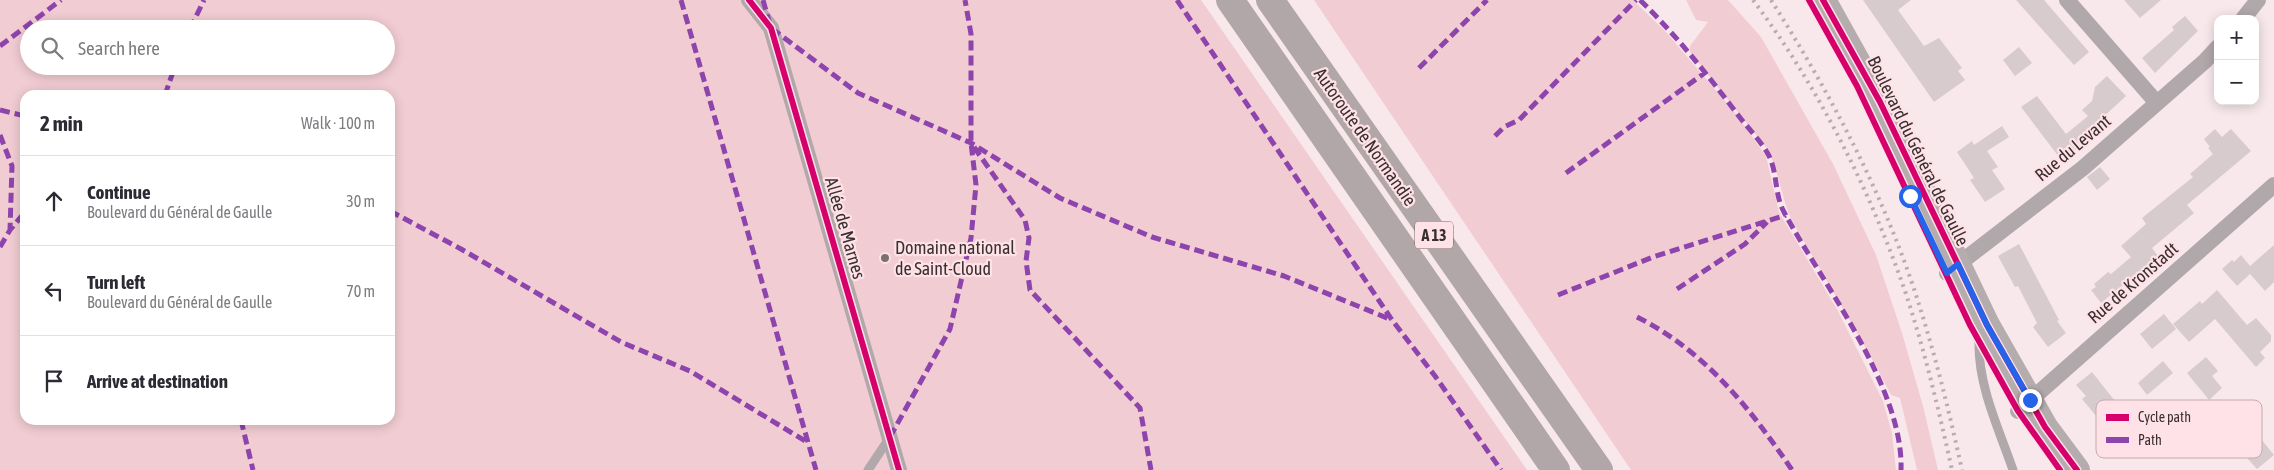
<!DOCTYPE html>
<meta charset="utf-8">
<style>
body{margin:0;font-family:"Asap Condensed",sans-serif;background:#f7f7f7;color:#2b2b33}
.controls{position:absolute;right:15px;top:15px;display:grid;overflow:hidden;border-radius:10px;box-shadow:0 2px 12px #0003}
.controls button{width:45px;height:45px;display:grid;place-items:center;padding:0;border:0;border-bottom:1px solid #e1e1e2;background:#fff;color:#2b2b33;font:25px sans-serif}
.stop{position:absolute;width:15px;height:15px;margin:-11px;border:4px solid #2563eb;border-radius:50%;background:#fff}
.stop.end{background:#2563eb;border-color:#fff;box-shadow:0 1px 5px #0008}
.list{margin:0;padding:0;list-style:none}
h2{display:flex;justify-content:space-between;align-items:center;height:65px;margin:0;padding:0 20px;font-size:21px}
h2 small{font-size:16px;font-weight:400;color:#7c7c81}
.list li{display:grid;grid-template-columns:32px 1fr auto;gap:15px;align-items:center;box-sizing:border-box;height:90px;padding:0 20px;border-top:1px solid #e1e1e2}
.list b{display:block;font-size:19px;white-space:nowrap}
.list p{margin:0;font-size:16px;white-space:nowrap;color:#7c7c81}
.list em{font-size:16px;font-style:normal;color:#7c7c81}
.icon{flex:none;width:28px;height:28px;fill:none;stroke:currentColor;stroke-width:2;stroke-linecap:round;stroke-linejoin:round}
.map{position:relative;flex:none;width:2274px;height:470px;overflow:hidden}
.search{position:absolute;background:#fff;box-shadow:0 2px 12px #0003;left:20px;top:20px;width:375px;height:55px;display:flex;align-items:center;gap:12px;box-sizing:border-box;padding:0 18px;border-radius:28px;color:#7c7c81;font-size:19px}
.panel{position:absolute;background:#fff;box-shadow:0 2px 12px #0003;left:20px;top:90px;width:375px;height:335px;border-radius:15px}
.map>svg:first-child{display:block}
.green{fill:#f2ccd3;fill-rule:evenodd}
.building{fill:#d8cbcd}
.lines{fill:none;stroke-linecap:round;stroke-linejoin:round}
.lane{stroke:#b0a8aa;stroke-width:9}
.street{stroke:#b0a8aa;stroke-width:16}
.primary{stroke:#b5acad;stroke-width:26}
.highway{stroke:#b1a6a8;stroke-width:28}
.rail{stroke:#b7adb0;stroke-width:4;stroke-dasharray:2.5 5;stroke-linecap:butt}
.quiet{stroke:#8e44ad;stroke-width:5;stroke-dasharray:10 5;stroke-linecap:butt}
.cycleway-casing{stroke:#fee2e7;stroke-width:9}
.cycleway{stroke:#d6006c;stroke-width:6}
.route{stroke:#2563eb;stroke-width:6}
.poi-dot{fill:#7c7071;stroke:#fee2e7;stroke-width:2}
.labels{text-anchor:middle;stroke-width:4.5;stroke-linejoin:round;paint-order:stroke}
.shield{fill:#fee2e7;stroke:#746567;stroke-width:1}
.shield-label{font-size:16px;font-weight:bold;fill:#392f30}
.street-label{font-size:18px;fill:#392f30;stroke:#fee2e7}
.poi-label{font-size:18px;fill:#392f30;stroke:#fee2e7;text-anchor:start}
.key{fill:#fee2e7;stroke:#c3acb0;stroke-width:1}
.key-label{font-size:14px;fill:#392f30}
</style>
<div class="map">
<svg width="2274" height="470" viewBox="0 0 2274 470">
<rect width="100%" height="100%" fill="#f8e8eb"/>
<path class="green" d="M0 0H1201L1527 470H0ZM29 29H386V66H29ZM25 95H390V420H25Z
M1314 0H1633L1666 32 1736 114 1766 156 1779 212 1838 311 1883 401 1892 433 1896 470H1631Z
M1686 0H1728L1761 37 1833 164 1876 255 1902 333 1923 406 1938 470H1917L1900 398 1891 395 1875 364 1791 219C1781 196 1779 172 1768 150L1690 52V46L1708 22 1696 20Z"/>
<path class="building" d="M1863 0H1911L1898 10 1924 46 1939 38 1962 68 1958 71 1965 80 1934 102Z
M2016 0H2044L2089 52 2074 65Z
M2124 0H2161L2140 18Z
M2185 16 2198 31 2155 73 2142 58 2174 30 2172 27Z
M2019 47 2032 63 2015 76 2003 60Z
M2107 76 2126 96 2086 133 2090 138 2062 161 2021 107 2037 96 2066 134 2088 116 2082 110 2092 101 2095 87Z
M2002 126 2009 137 1987 151 1998 167 1992 170 2005 189 1985 202 1970 180 1974 178 1957 152 1972 141 1974 145Z
M2215 129 2222 137 2231 129 2251 151 2187 205 2194 213 2152 248 2158 256 2126 286 2124 284 2101 303 2091 290 2096 287 2094 284 2108 272 2111 274 2131 257 2121 246 2146 224 2142 218 2193 177 2190 174 2213 154 2208 148 2210 147 2204 139Z
M2100 167 2110 179 2097 190 2087 177Z
M2019 244 2059 320 2057 321 2066 333 2048 347 2033 327 2037 323 2018 286 2015 287 1998 256Z
M2274 245V282L2265 291 2250 274 2237 286 2222 269 2232 260 2234 262 2241 255 2250 266Z
M2217 290 2247 325 2256 318 2271 335V341L2260 352 2265 358 2256 367 2215 319 2189 342 2173 324 2200 301 2202 304Z
M2164 314 2176 329 2152 349 2140 334Z
M2206 357 2218 371 2212 376 2222 388 2209 400 2187 373Z
M2163 361 2173 373 2147 395 2138 383Z
M2092 372 2115 401 2097 417 2082 399 2086 396 2076 385Z
M2257 434 2274 455 2257 469 2239 449Z"/>
<g class="lines">
<path class="lane" d="M1979 342C1978 386 1999 429 2013 470
M868 470 890 437"/>
<path class="street" d="M749 0 771 28 899 470
M2067 0 2157 103
M2243 19 2258 0
M1947 273 2083 168 2205 61 2218 47
M2018 411 2274 185"/>
<path class="primary" d="M1823 0 1880 102 1987 325 2045 427 2077 470"/>
<path class="highway" d="M1230 0 1556 470
M1270 0 1599 470"/>
<path class="rail" d="M1753 0C1819 88 1870 190 1906 294 1925 352 1939 411 1952 470
M1771 0C1827 88 1877 182 1911 280 1932 342 1948 406 1962 470"/>
<path class="quiet" d="M681 0 816 470
M763 0 771 28 858 93 971 143 1060 198 1152 237 1284 276 1392 320
M1177 0 1392 320 1435 376 1501 470
M1640 0C1676 35 1707 74 1738 115 1747 127 1760 140 1768 154 1778 172 1774 194 1784 212 1822 283 1904 388 1901 470
M190 29 204 0
M0 46 61 0
M1419 68 1487 0
M165 95 175 66
M0 110 25 116
M0 135 12 166 10 230
M1495 136 1504 127 1519 120 1636 0
M974 147 1025 220 1029 238 1026 261 1030 290 1140 408 1151 470
M1566 173 1706 72
M390 211 461 249 621 342 690 371 807 442
M0 247 10 230 25 212
M1677 289 1745 244 1767 222
M1558 295 1653 257 1786 215
M1637 317C1705 351 1750 408 1792 470
M241 420 253 470
M890 437 950 329 971 238 976 185 971 143V34L965 0"/>
<defs>
<path id="cycleway" d="M749 0 771 28 899 470
M1809 0 1857 86 1970 325 2018 411 2060 470
M1823 0 1880 102 1987 325 2045 427 2077 470"/>
</defs>
<use href="#cycleway" class="cycleway-casing"/>
<use href="#cycleway" class="cycleway"/>
</g>
<g class="lines">
<path class="route" d="M1910 196 1947 273 1958 264 1987 325 2030 400"/>
</g>
<circle class="poi-dot" cx="885" cy="258" r="5"/>
<g class="labels">
<rect class="shield" x="1415" y="221.5" width="38" height="27" rx="4"/>
<g class="shield-label">
<text x="1434" y="241">A 13</text>
</g>
<g class="street-label">
<text transform="translate(1365 137) rotate(55)" y="6">Autoroute de Normandie</text>
<text transform="translate(2073 148) rotate(-40)" y="6">Rue du Levant</text>
<text transform="translate(1918 151) rotate(64)" y="6">Boulevard du Général de Gaulle</text>
<text transform="translate(845 228) rotate(74)" y="6">Allée de Marnes</text>
<text transform="translate(2133 283) rotate(-41)" y="6">Rue de Kronstadt</text>
</g>
<g class="poi-label">
<text x="895" y="254">Domaine national<tspan x="895" dy="21">de Saint-Cloud</tspan></text>
</g>
</g>
<rect x="2096" y="400" width="166" height="58" rx="8" class="key"/>
<rect x="2106" y="414" width="23" height="7" fill="#d6006c"/>
<rect x="2106" y="437" width="23" height="6" fill="#8e44ad"/>
<g class="key-label">
<text x="2138" y="422">Cycle path</text>
<text x="2138" y="445">Path</text>
</g>
</svg>
<div class="controls">
<button>+</button>
<button>−</button>
</div>
<div class="stop" style="left:1910px;top:196px"></div>
<div class="stop end" style="left:2030px;top:400px"></div>
<div class="search"><svg class="icon" aria-label="search" viewBox="0 0 24 24"><circle cx="10" cy="10" r="6"/><path d="M15 15l6 6"/></svg>Search here</div>
<section class="panel">
<h2>2 min<small>Walk · 100 m</small></h2>
<ul class="list">
<li><svg class="icon" aria-label="ahead" viewBox="0 0 24 24"><path d="M12 20V5M6 11l6-6 6 6"/></svg><div><b>Continue</b><p>Boulevard du Général de Gaulle</p></div><em>30 m</em></li>
<li><svg class="icon" aria-label="left" viewBox="0 0 24 24"><path d="M17 20v-9H6M10 6l-5 5 5 5"/></svg><div><b>Turn left</b><p>Boulevard du Général de Gaulle</p></div><em>70 m</em></li>
<li><svg class="icon" aria-label="arrive" viewBox="0 0 24 24"><path d="M6 21V4h12l-3 4 3 4H6"/></svg><div><b>Arrive at destination</b></div></li>
</ul>
</section>
</div>
